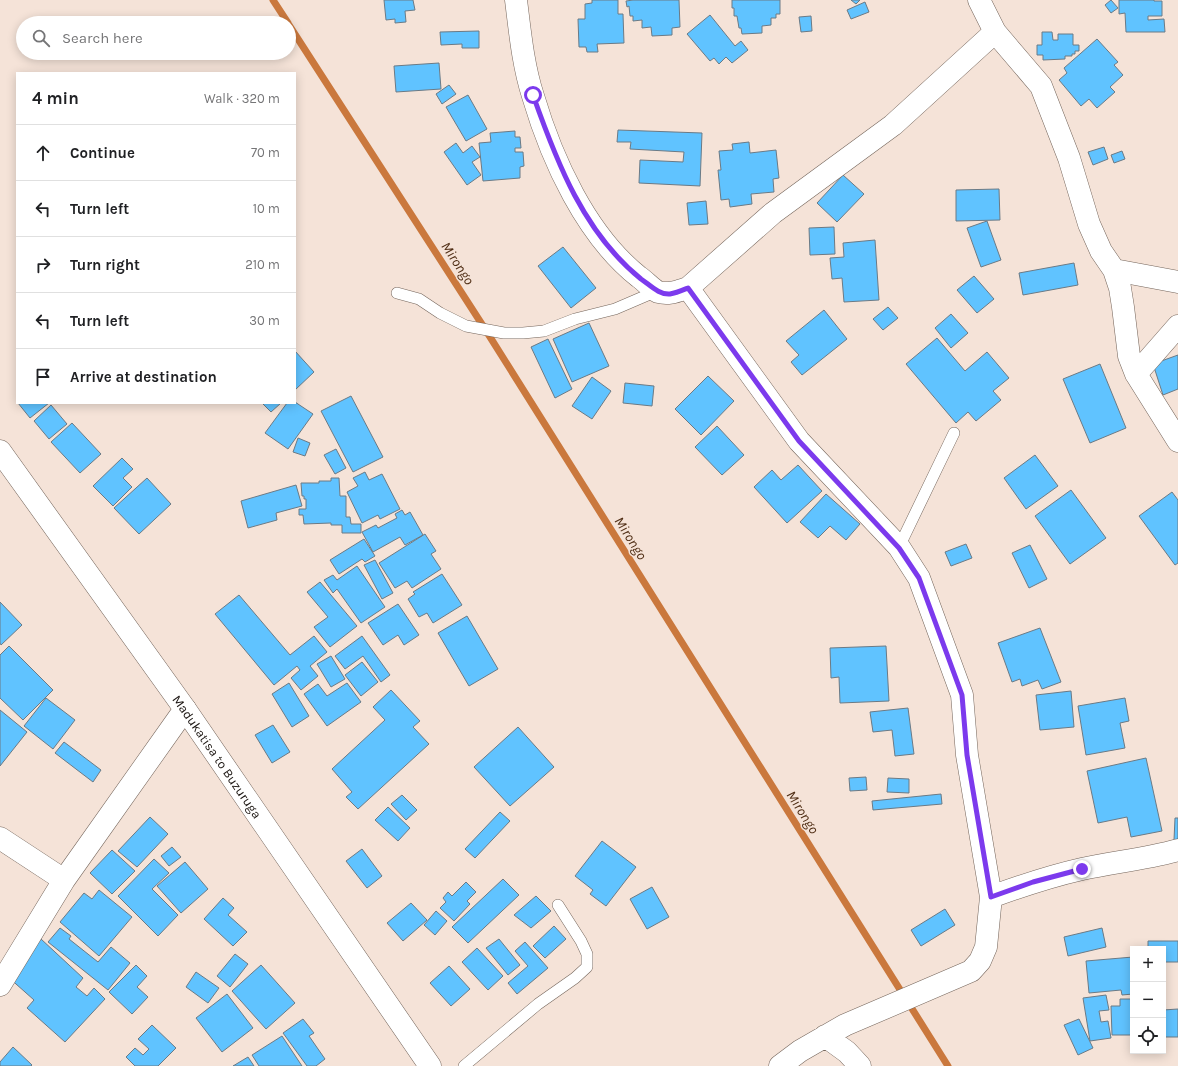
<!DOCTYPE html>
<meta charset="utf-8">
<style>
body{margin:0;font-family:Karla,sans-serif;background:#f6f6f6;color:#202124}
.controls{position:absolute;right:12px;bottom:12px;display:grid;overflow:hidden;border-radius:0px;box-shadow:0 2px 10px #0003}
.controls button{width:36px;height:36px;display:grid;place-items:center;padding:0;border:0;border-bottom:1px solid #e0e0e0;background:#fff;color:#202124;font:20px sans-serif}
.stop{position:absolute;width:12px;height:12px;margin:-9px;border:3px solid #7c3aed;border-radius:50%;background:#fff}
.stop.end{background:#7c3aed;border-color:#fff;box-shadow:0 1px 4px #0008}
.list{margin:0;padding:0;list-style:none}
h2{display:flex;justify-content:space-between;align-items:center;height:52px;margin:0;padding:0 16px;font-size:17px}
h2 small{font-size:13px;font-weight:400;color:#757577}
.list li{display:grid;grid-template-columns:26px 1fr auto;gap:12px;align-items:center;box-sizing:border-box;height:56px;padding:0 16px;border-top:1px solid #e0e0e0}
.list b{display:block;font-size:15px;white-space:nowrap}
.list em{font-size:13px;font-style:normal;color:#757577}
.icon{flex:none;width:22px;height:22px;fill:none;stroke:currentColor;stroke-width:2;stroke-linecap:round;stroke-linejoin:round}
.map{position:relative;flex:none;width:1178px;height:1066px;overflow:hidden}
.search{position:absolute;background:#fff;box-shadow:0 2px 10px #0003;left:16px;top:16px;width:280px;height:44px;display:flex;align-items:center;gap:10px;box-sizing:border-box;padding:0 14px;border-radius:22px;color:#757577;font-size:15px}
.panel{position:absolute;background:#fff;box-shadow:0 2px 10px #0003;left:16px;top:72px;width:280px;height:332px;border-radius:0px}
.map>svg:first-child{display:block}
.lines{fill:none;stroke-linecap:round;stroke-linejoin:round}
.stream{stroke:#ca783d;stroke-width:7}
.building{fill:#60c3ff;stroke:#6b7a85}
.service-casing{stroke:#74655b;stroke-width:12}
.minor-casing{stroke:#74655b;stroke-width:23}
.secondary-casing{stroke:#74655b;stroke-width:23}
.service{stroke:#fff;stroke-width:11}
.minor{stroke:#fff;stroke-width:22}
.secondary{stroke:#fff;stroke-width:22}
.route{stroke:#7c3aed;stroke-width:5}
.labels{text-anchor:middle;stroke-width:3;stroke-linejoin:round;paint-order:stroke}
.street-label{font-size:13px;fill:#1b1511;stroke:#f5e3d8}
.water-label{font-size:14px;font-style:italic;fill:#4f2d14;stroke:#f5e3d8}
</style>
<div class="map">
<svg width="1178" height="1066" viewBox="0 0 1178 1066">
<rect width="100%" height="100%" fill="#f5e3d8"/>
<g class="lines">
<path class="stream" d="M273 0 288 23
M289 25 485 329 948 1066"/>
</g>
<path class="building" d="M384 0H413L415 10 405 11 406 22 395 23V19L386 20Z
M592 0H618V14H623L624 43 597 44 598 52H587L586 47H579L578 19H585V4L592 3Z
M633 0H679L680 27 672 28V35L652 36 651 27 642 28V20L633 21V16H630L629 6 627 7 626 1Z
M732 0H780V14H776V18H771V25L762 26V33L742 34 741 28H739L737 16H734V8H732Z
M851 0H860L856 4Z
M1111 0 1118 8 1111 13 1105 5Z
M1119 0H1154V1H1162V16H1148V20L1164 19 1165 32H1126L1125 13 1119 14Z
M865 2 869 12 851 19 847 10Z
M710 15 735 46 741 41 748 50 732 63 726 57 719 64 714 58 710 61 687 34Z
M811 16 812 31 801 32 799 17Z
M479 31V48H462V44L441 45 440 32Z
M1042 32H1052L1053 40H1058V34H1073V45H1079V51H1075V54H1072V56H1065V59L1043 60V55H1037V45H1042Z
M1097 39 1118 62 1114 65 1123 75 1110 87 1115 92 1097 108 1089 99 1081 106 1059 80 1067 73 1064 68Z
M439 63 441 89 396 92 394 66Z
M449 85 456 94 442 104 436 94Z
M468 95 487 129 466 141 446 107Z
M618 130 702 133 700 186 639 183 640 160 683 162 684 152 630 149 631 142H617Z
M515 131V137H520L521 148H515V152H523L524 166 520 167V178L483 181 479 143 491 142 490 133Z
M749 142 750 153 776 150 779 178 773 179 774 192 751 194 752 204 730 207 729 199 721 200 718 170H721L719 151 733 150 732 144Z
M456 143 463 153 472 146 480 157 472 162 481 175 467 185 444 152Z
M1104 147 1108 159 1093 165 1088 152Z
M1122 151 1125 159 1114 163 1111 155Z
M843 175 864 194 837 222 817 203Z
M999 189 1000 220 956 221V190Z
M706 201 708 224 689 225 687 203Z
M987 221 1001 260 981 267 967 228Z
M834 227 835 254 810 255 809 228Z
M875 240 879 300 844 302 842 278 832 279 830 258 844 257 843 243Z
M563 247 596 288 571 308 538 266Z
M1074 263 1078 285 1023 295 1019 273Z
M974 276 994 299 977 313 957 290Z
M888 307 898 318 883 330 873 319Z
M824 310 847 339 802 375 791 362 799 355 786 341Z
M951 314 968 333 951 348 935 328Z
M589 323 609 366 572 382 553 339Z
M937 338 965 371 987 352 1009 378 993 391 1001 400 976 421 968 412 956 423 906 364Z
M548 339 572 389 555 398 531 347Z
M295 351 314 372 295 390Z
M1178 355V389L1163 395 1153 364Z
M1100 364 1126 428 1090 443 1063 379Z
M708 376 734 401 701 435 675 409Z
M592 377 611 391 592 419 572 406Z
M625 383 654 386 652 406 623 403Z
M351 396 383 457 353 472 321 411Z
M295 402 313 414 288 449 265 433 287 403H295Z
M18 403H49L30 418Z
M262 403H281L271 412Z
M51 405 67 424 49 439 34 421Z
M72 423 101 454 80 473 51 442Z
M717 426 744 455 722 475 695 447Z
M298 438 310 443 305 456 293 452Z
M336 449 346 468 335 474 324 455Z
M1035 455 1058 486 1026 509 1004 478Z
M122 458 133 469 123 478 132 487 113 506 93 486Z
M798 465 822 491 787 523 754 487 772 470 781 480Z
M365 472 369 480 382 474 400 509 380 519 378 515 362 523 347 492 358 486 353 478Z
M147 478 171 504 139 534 114 508Z
M331 478H339L340 496H346V517H350L351 524H361V533H342V525H331V523L304 524 303 515H299V509H306V499H304V496H302L301 483H319V481H331Z
M296 485 302 506 276 513 277 520 248 528 241 501Z
M1071 490 1106 538 1070 564 1035 516Z
M1172 492 1178 500V563L1175 565 1139 516Z
M826 494 860 524 846 540 830 526 818 538 800 522Z
M402 510 405 515 410 512 423 535 405 545 400 537 373 552 362 532 376 525 378 528 397 518 395 514Z
M425 534 436 551 431 554 441 569 412 588 407 581 395 588 379 563Z
M364 539 375 556 365 562 362 559 339 574 330 560Z
M966 544 972 558 951 566 945 552Z
M1030 545 1047 579 1029 588 1012 553Z
M375 560 393 593 382 599 364 565Z
M357 566 385 607 361 623 337 589 333 593 324 580 333 575 337 580Z
M442 574 462 605 433 623 427 613 419 617 408 599 415 594 413 592Z
M320 582 357 626 330 647 314 627 328 617 307 592Z
M239 595 290 655 314 636 327 652 310 666 318 676 301 690 291 678 300 670 297 666 274 685 215 614Z
M0 602 22 625 1 645 0 643Z
M398 604 419 635 404 645 398 635 383 645 368 623Z
M467 616 498 669 469 686 438 633Z
M1040 628 1061 682 1042 689 1038 680 1022 686 1020 679 1012 682 998 643Z
M362 636 390 675 381 682 363 656 345 669 335 656Z
M9 646 53 690 23 720 0 698V655Z
M886 646 889 701 840 703 839 677 831 678 830 648Z
M331 656 345 679 331 687 317 664Z
M362 662 378 682 361 696 345 675Z
M289 683 309 716 292 727 272 694Z
M347 683 361 702 327 726 304 694 318 684 327 696Z
M391 690 420 721 413 727 429 744 358 809 346 797 352 792 332 769 385 720 373 707Z
M1071 691 1074 727 1040 730 1036 695Z
M46 698 75 720 53 749 24 726Z
M1125 698 1129 721 1120 723 1125 748 1086 755 1078 706Z
M908 708 914 754 895 756 892 730 873 732 870 712Z
M0 710 27 732 0 766Z
M273 725 290 752 272 763 255 735Z
M518 727 554 767 510 806 474 767Z
M64 742 101 770 93 782 55 753Z
M1146 758 1162 831 1131 837 1127 817 1098 823 1087 771Z
M866 777 867 790 850 791 849 778Z
M888 778 909 779V793L887 792Z
M941 794 942 804 873 810 872 801Z
M402 795 417 810 406 820 391 804Z
M388 807 410 828 398 841 375 820Z
M500 812 510 821 475 858 465 849Z
M150 817 168 834 137 867 118 851Z
M1175 818H1178V840H1174Z
M602 841 636 867 606 906 590 894 593 890 575 876Z
M172 847 181 857 169 866 161 856Z
M362 849 382 876 367 888 346 861Z
M112 850 135 871 112 894 90 873Z
M154 859 169 873 152 889 178 915 158 936 118 896Z
M185 862 208 889 181 913 157 886Z
M503 879 519 895 468 943 452 927Z
M466 882 476 892 467 901 470 904 454 921 440 908 446 902 443 898 448 892 452 896Z
M652 887 669 917 647 929 630 899Z
M99 890 132 917 99 956 60 922 84 893 92 899Z
M536 896 551 911 531 928 514 915Z
M223 898 234 908 228 915 247 932 233 946 204 919Z
M411 903 427 920 403 941 387 923Z
M945 909 955 925 921 946 911 930Z
M436 911 447 921 435 935 424 925Z
M554 926 566 939 545 958 533 946Z
M60 928 71 936 69 939 98 962 111 947 130 963 108 990 48 942Z
M1102 928 1106 947 1068 956 1064 937Z
M41 939 83 978 76 987 87 996 94 988 105 999 65 1042 27 1008 34 1000 7 976Z
M499 939 520 965 508 975 486 948Z
M1148 941H1178V962H1165V973H1163V949H1148Z
M525 942 548 968 517 994 508 983 528 966 515 951Z
M477 948 503 976 488 990 462 962Z
M235 954 248 964 230 987 217 976Z
M1133 957V994L1122 995 1121 990 1089 993 1086 961Z
M136 965 147 976 137 987 148 997 132 1014 109 992Z
M261 965 295 1003 266 1029 232 991Z
M449 966 470 989 451 1006 430 983Z
M196 972 219 988 208 1003 186 987Z
M227 994 253 1028 222 1052 196 1018Z
M1106 995 1109 1010 1099 1011 1101 1022 1108 1021 1111 1038 1090 1041 1083 998Z
M1120 999H1133V1035H1112L1111 1006H1120Z
M1178 1009V1037H1163V1010Z
M303 1019 314 1033 309 1036 325 1059 316 1066H307L283 1033Z
M1079 1019 1093 1048 1078 1055 1064 1025Z
M152 1025 176 1048 158 1066H135L126 1057 135 1048 143 1055 149 1049 138 1039Z
M282 1036 302 1066H259L252 1055Z
M13 1047 32 1065 31 1066H0V1062Z
M248 1057 254 1066H233Z"/>
<g class="lines">
<defs>
<path id="service" d="M397 293 419 299 440 313 466 326 504 333H523L544 331 575 319 615 309 657 291
M899 547 954 433
M464 1066 538 1004 575 978 587 967V954L581 941 558 905"/>
<path id="minor" d="M516 0C520 32 523 65 533 96 552 160 586 235 639 277 645 281 652 289 658 292 669 295 678 291 688 288L773 213 893 125 995 32
M979 0 995 32 1041 86 1069 158 1089 224 1101 251 1114 270 1120 288 1123 307 1129 356 1136 374 1178 441
M1114 270 1178 282
M688 288 799 441 899 547 919 578 962 695 967 755 991 897 986 947 980 961 971 971 845 1025 800 1051 780 1066
M1136 374 1178 326
M0 838 64 880
M991 897C1021 886 1051 876 1082 869 1114 862 1146 859 1178 850
M0 985 64 880 185 709
M825 1036 847 1052 860 1066"/>
<g id="secondary">
<path id="s1" d="M0 451 185 709 430 1066"/>
</g>
</defs>
<use href="#service" class="service-casing"/>
<use href="#minor" class="minor-casing"/>
<use href="#secondary" class="secondary-casing"/>
<use href="#service" class="service"/>
<use href="#minor" class="minor"/>
<use href="#secondary" class="secondary"/>
</g>
<g class="lines">
<path class="route" d="M533 95C557 163 584 233 641 279 650 285 659 295 670 294 676 293 683 290 688 288L799 441 899 548 919 578 962 695 967 755 991 897 1033 882 1082 869"/>
</g>
<g class="labels">
<g class="street-label">
<text dy="5" stroke="none"><textPath href="#s1" startOffset="375">Madukatisa to Buzuruga</textPath></text>
</g>
<g class="water-label">
<text transform="translate(458 263) rotate(57)" y="5">Mirongo</text>
<text transform="translate(631 538) rotate(58)" y="5">Mirongo</text>
<text transform="translate(803 812) rotate(58)" y="5">Mirongo</text>
</g>
</g>
</svg>
<div class="controls">
<button>+</button>
<button>−</button>
<button><svg class="icon" aria-label="locate" viewBox="0 0 24 24"><circle cx="12" cy="12" r="6"/><path d="M12 2v4M12 18v4M2 12h4M18 12h4"/></svg></button>
</div>
<div class="stop" style="left:533px;top:95px"></div>
<div class="stop end" style="left:1082px;top:869px"></div>
<div class="search"><svg class="icon" aria-label="search" viewBox="0 0 24 24"><circle cx="10" cy="10" r="6"/><path d="M15 15l6 6"/></svg>Search here</div>
<section class="panel">
<h2>4 min<small>Walk · 320 m</small></h2>
<ul class="list">
<li><svg class="icon" aria-label="ahead" viewBox="0 0 24 24"><path d="M12 20V5M6 11l6-6 6 6"/></svg><div><b>Continue</b></div><em>70 m</em></li>
<li><svg class="icon" aria-label="left" viewBox="0 0 24 24"><path d="M17 20v-9H6M10 6l-5 5 5 5"/></svg><div><b>Turn left</b></div><em>10 m</em></li>
<li><svg class="icon" aria-label="right" viewBox="0 0 24 24"><path d="M7 20v-9h11M14 6l5 5-5 5"/></svg><div><b>Turn right</b></div><em>210 m</em></li>
<li><svg class="icon" aria-label="left" viewBox="0 0 24 24"><path d="M17 20v-9H6M10 6l-5 5 5 5"/></svg><div><b>Turn left</b></div><em>30 m</em></li>
<li><svg class="icon" aria-label="arrive" viewBox="0 0 24 24"><path d="M6 21V4h12l-3 4 3 4H6"/></svg><div><b>Arrive at destination</b></div></li>
</ul>
</section>
</div>
